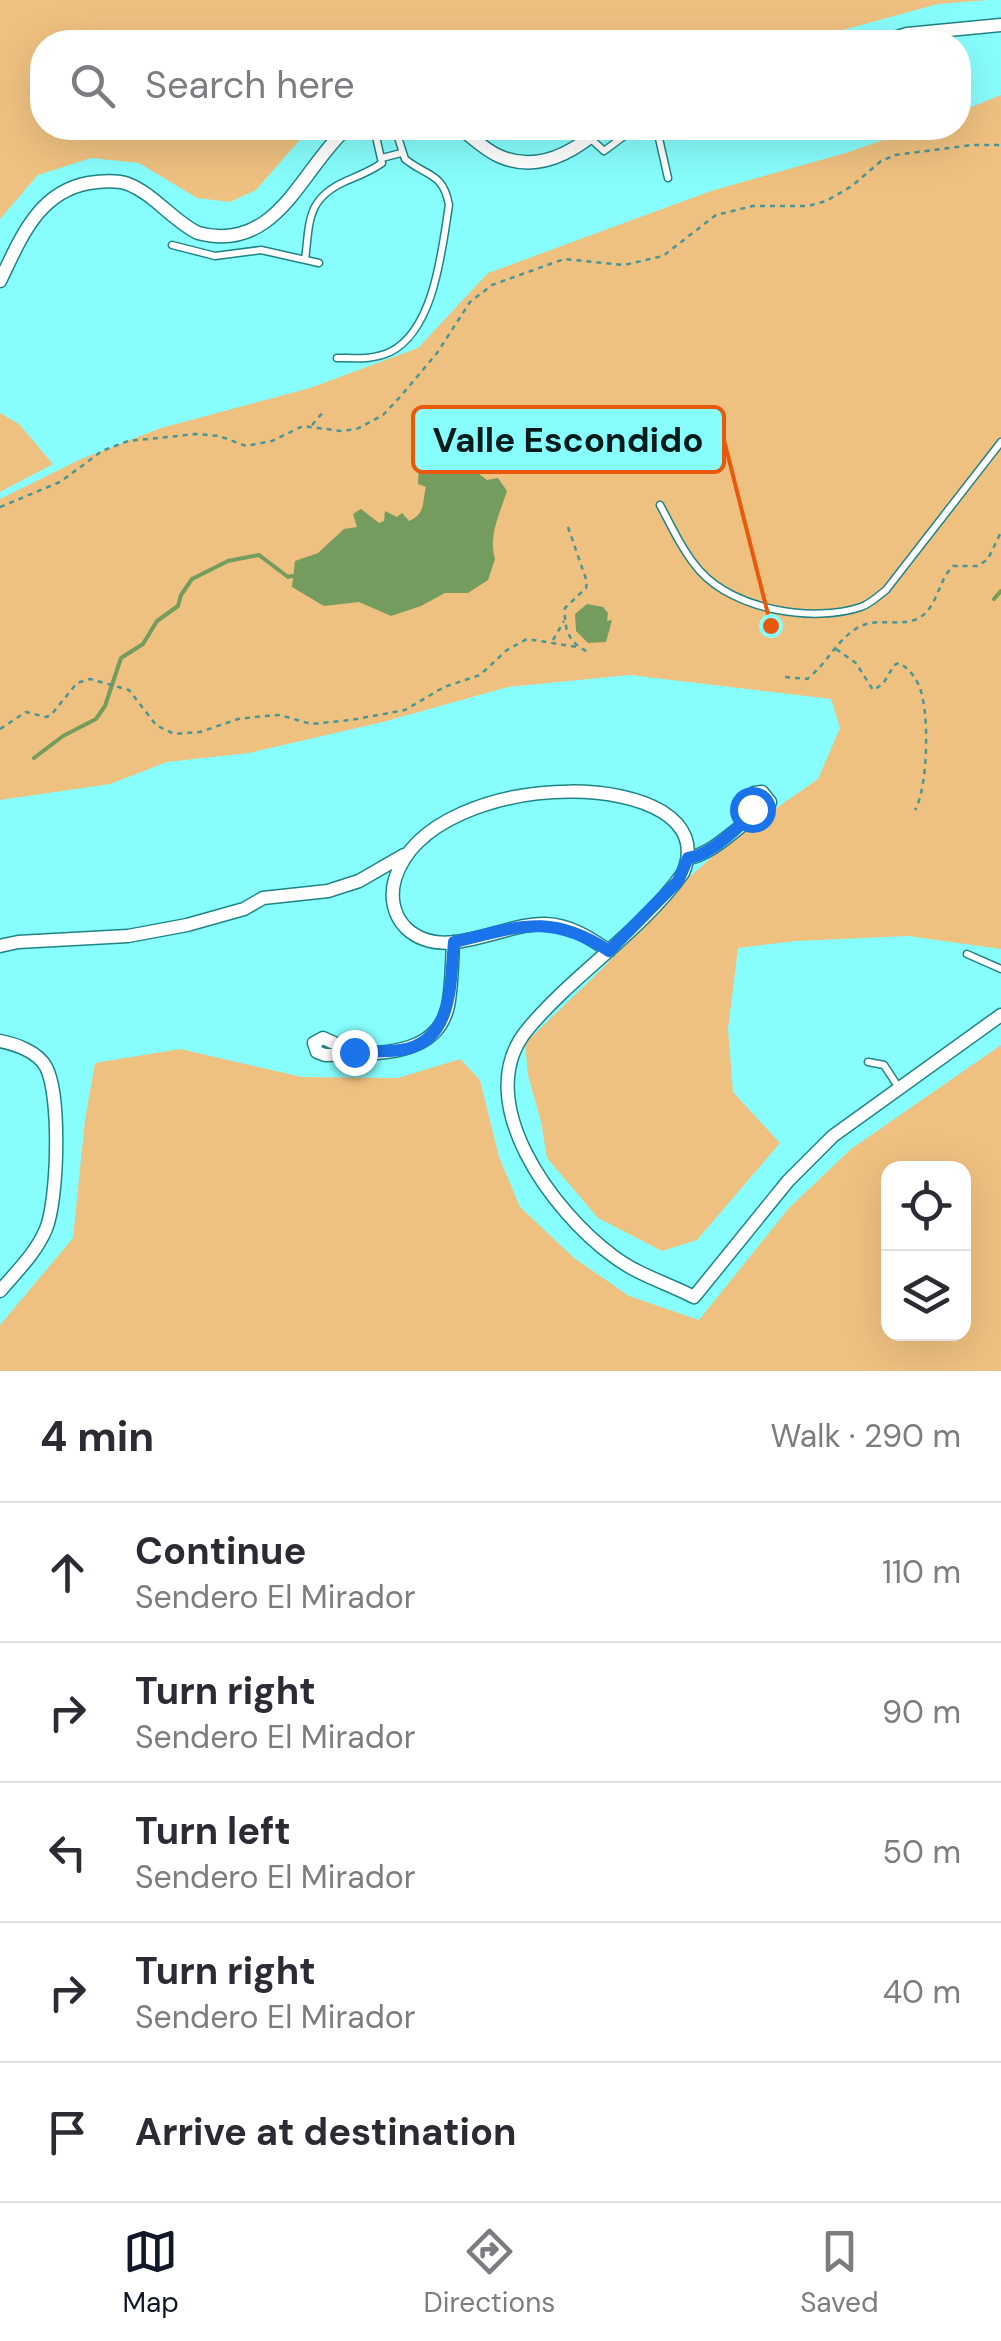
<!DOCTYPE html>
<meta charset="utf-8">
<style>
body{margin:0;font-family:"DM Sans",sans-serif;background:#f2f2f3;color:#2b2b33}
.controls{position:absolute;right:30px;bottom:30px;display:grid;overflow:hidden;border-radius:20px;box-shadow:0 10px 40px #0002}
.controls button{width:90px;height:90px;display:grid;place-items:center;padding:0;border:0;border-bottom:2px solid #e1e1e2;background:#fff;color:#2b2b33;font:50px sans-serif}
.stop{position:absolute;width:30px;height:30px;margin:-22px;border:8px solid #1a73e8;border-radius:50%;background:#fff}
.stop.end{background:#1a73e8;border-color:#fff;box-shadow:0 2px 10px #0008}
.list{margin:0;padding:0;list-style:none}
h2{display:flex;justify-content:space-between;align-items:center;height:130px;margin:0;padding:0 40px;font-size:42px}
h2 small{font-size:32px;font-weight:400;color:#7c7c81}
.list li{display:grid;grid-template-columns:65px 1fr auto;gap:30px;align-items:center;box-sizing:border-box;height:140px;padding:0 40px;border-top:2px solid #e1e1e2}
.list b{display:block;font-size:38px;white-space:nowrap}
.list p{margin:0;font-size:32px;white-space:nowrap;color:#7c7c81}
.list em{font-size:32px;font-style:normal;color:#7c7c81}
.icon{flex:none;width:55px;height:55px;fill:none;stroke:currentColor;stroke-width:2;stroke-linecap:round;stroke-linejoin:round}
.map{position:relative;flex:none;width:1001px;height:1371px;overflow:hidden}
.search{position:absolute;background:#fff;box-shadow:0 10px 40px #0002;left:30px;right:30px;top:30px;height:110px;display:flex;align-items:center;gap:25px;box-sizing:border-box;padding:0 35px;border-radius:40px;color:#7c7c81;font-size:38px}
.sheet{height:830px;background:#fff}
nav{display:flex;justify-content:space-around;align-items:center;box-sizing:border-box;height:140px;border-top:2px solid #e1e1e2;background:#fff;font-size:28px;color:#7c7c81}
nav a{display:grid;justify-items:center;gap:5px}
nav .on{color:#111827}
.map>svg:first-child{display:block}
.green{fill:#efc180;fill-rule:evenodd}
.water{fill:#749c5e}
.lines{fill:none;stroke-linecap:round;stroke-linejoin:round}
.stream{stroke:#749c5e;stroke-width:4}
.lane-casing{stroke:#218384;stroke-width:9}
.street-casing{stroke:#218384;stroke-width:15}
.path{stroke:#4a9695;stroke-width:2.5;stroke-dasharray:5 5;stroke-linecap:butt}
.lane{stroke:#fff;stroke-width:6}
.street{stroke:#fff;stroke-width:12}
.route{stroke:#1a73e8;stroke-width:12}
.leader{fill:none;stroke:#e8590c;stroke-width:4}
.callout-dot{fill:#e8590c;stroke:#87fefd;stroke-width:4}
.callout{fill:#87fefd;stroke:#e8590c;stroke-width:4}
.callout-label{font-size:35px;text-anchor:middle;font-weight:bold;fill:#011a1a}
</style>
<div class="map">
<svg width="1001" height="1371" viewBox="0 0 1001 1371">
<rect width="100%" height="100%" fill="#87fefd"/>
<path class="green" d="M0 0H988L938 4 843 30 812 42H711L702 39 675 42H42V128H310L256 190 230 202 197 198 139 163 91 158 38 175 0 219Z
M1001 95V949L908 936 796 941 738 948 728 1029 733 1092 780 1143 697 1240 662 1251 598 1218 547 1158 541 1122 528 1075 525 1043 604 967 662 901 736 836 818 779 840 728 831 699 630 675 508 687 383 722 249 753 167 762 110 784 0 800V499L81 459 161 428 310 388 418 348 488 273 711 191 849 152 917 128H958L959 112Z
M0 413 19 424 53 464 0 492Z
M1001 1045V1371H0V1325L73 1238 85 1120 95 1063 180 1049 302 1077 398 1078 460 1059 480 1080 499 1157 520 1207 574 1258 629 1296 699 1320 789 1208 851 1149ZM888 1168H964V1334H888Z"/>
<path class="water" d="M462 439H470L479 450V474L487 480 498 478 507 491C500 513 488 536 495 559L488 580 468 593H445L421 606 391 616 359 602 324 606 292 587 295 561 318 553 344 529 357 527 353 514 361 509 379 523 384 521 385 511 397 517 402 513 409 521C426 514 422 502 426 487L418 484 419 466 426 457 436 460 450 442Z
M587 604 603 607 608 613 607 621 612 620 606 642 588 643 576 631 575 614Z"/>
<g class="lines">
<path class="stream" d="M994 599 1001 591
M34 758 63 736 96 719 105 706 121 658 143 644 157 621 178 606 181 595 192 579 228 561 259 555 288 577 292 576"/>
<defs>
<path id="lane" d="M650 128 658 134 668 178
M591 139 604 151 635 128
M382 158 401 153
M172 245 215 256 261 250 319 263
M305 260C310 221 306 199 346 181 358 176 371 171 382 163L374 128
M337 358C355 358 373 360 390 352 435 330 442 248 449 205 443 172 427 177 405 159L395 128
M660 505C672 527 683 552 700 571 735 610 813 623 861 607 870 604 878 596 886 590L1001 442
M967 954 1001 969
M868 1062 884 1065 899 1088"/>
<path id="street" d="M882 42 907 34 1001 25
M460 128C472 137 485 150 499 156 537 173 573 153 601 128
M0 281C21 238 38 192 89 183 100 181 118 180 128 184 154 194 173 221 198 233 277 254 301 169 347 128
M688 858C718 853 741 820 767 810L770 802 762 792 754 793 749 800 755 811
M0 946 18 942 128 936 187 925 244 909 263 898 328 891 359 881 404 855
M609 951C590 938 570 925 546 924 503 922 444 964 406 928 393 915 390 896 395 879 431 762 729 765 683 873 640 933 573 974 527 1030 469 1101 554 1213 613 1256 638 1275 667 1283 694 1297L788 1181 833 1136 1001 1015
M0 1041C16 1044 38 1052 46 1067 61 1095 58 1200 46 1229 36 1253 17 1271 0 1291
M354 1052 323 1038 314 1043 317 1052 325 1055C368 1052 436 1061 448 1006 452 985 452 963 453 942"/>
</defs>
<use href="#lane" class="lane-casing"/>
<use href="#street" class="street-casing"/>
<path class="path" d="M312 425 324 411
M0 507 60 482 102 451 128 441 196 434 219 436 246 446 272 441 303 426 341 431 357 429 383 415 400 397 437 353 470 302 492 285 564 259 624 265 663 256 716 215 753 206H808L826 201 852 186 881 161 895 155 972 145H1001
M568 527 587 582 586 588 565 608C564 629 568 642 588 652
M553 640 564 621
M836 649 856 663 873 690 883 684 894 665 899 663C908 668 915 676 919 686 930 710 928 788 915 810
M785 677 807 679C826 665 836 641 857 628 877 616 900 628 919 618 938 607 938 580 953 566H978L988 559 1001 532
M0 729 26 712 46 717 51 715 77 683 90 679 129 690 156 725 174 734 200 732 238 719 264 716 280 715 311 724 351 720 405 710 444 687 480 675 507 650 527 639 577 647"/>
<use href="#lane" class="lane"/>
<use href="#street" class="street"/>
</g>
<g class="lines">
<path class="route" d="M354 1052C370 1051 386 1052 401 1050 454 1042 450 982 454 942 518 927 550 912 609 951L678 881 688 858C712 855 733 830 752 816L755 812 752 809"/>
</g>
<path class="leader" d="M771 626L724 440"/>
<circle class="callout-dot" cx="771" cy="626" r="10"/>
<rect class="callout" x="413" y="407" width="311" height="65" rx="10"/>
<g class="callout-label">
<text x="568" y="452">Valle Escondido</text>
</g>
</svg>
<div class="controls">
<button><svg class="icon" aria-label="locate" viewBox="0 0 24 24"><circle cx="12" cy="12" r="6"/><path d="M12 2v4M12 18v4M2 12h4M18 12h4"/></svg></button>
<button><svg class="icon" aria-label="layers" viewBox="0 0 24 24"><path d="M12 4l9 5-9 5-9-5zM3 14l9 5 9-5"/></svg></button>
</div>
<div class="stop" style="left:752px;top:809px"></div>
<div class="stop end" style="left:354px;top:1052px"></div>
<div class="search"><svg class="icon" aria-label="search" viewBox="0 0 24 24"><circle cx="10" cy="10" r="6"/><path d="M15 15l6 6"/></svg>Search here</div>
</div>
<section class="sheet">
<h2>4 min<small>Walk · 290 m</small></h2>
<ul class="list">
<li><svg class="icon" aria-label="ahead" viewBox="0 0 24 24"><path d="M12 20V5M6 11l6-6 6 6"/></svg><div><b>Continue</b><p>Sendero El Mirador</p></div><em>110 m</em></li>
<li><svg class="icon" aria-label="right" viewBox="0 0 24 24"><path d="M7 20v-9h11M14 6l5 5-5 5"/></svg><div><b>Turn right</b><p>Sendero El Mirador</p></div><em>90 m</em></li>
<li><svg class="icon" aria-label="left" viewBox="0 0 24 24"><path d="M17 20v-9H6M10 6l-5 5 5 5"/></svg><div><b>Turn left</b><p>Sendero El Mirador</p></div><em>50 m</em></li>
<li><svg class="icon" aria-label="right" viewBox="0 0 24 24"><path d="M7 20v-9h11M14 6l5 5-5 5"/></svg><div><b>Turn right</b><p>Sendero El Mirador</p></div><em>40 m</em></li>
<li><svg class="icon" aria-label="arrive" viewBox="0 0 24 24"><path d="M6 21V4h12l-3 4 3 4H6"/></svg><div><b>Arrive at destination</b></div></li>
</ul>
</section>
<nav>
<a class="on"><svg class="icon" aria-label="map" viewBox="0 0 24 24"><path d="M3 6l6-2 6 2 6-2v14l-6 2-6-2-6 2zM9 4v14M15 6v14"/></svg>Map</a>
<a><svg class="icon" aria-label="directions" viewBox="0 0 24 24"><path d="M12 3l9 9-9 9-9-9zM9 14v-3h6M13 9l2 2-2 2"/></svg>Directions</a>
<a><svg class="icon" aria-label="saved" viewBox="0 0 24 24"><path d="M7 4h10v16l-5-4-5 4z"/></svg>Saved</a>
</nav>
